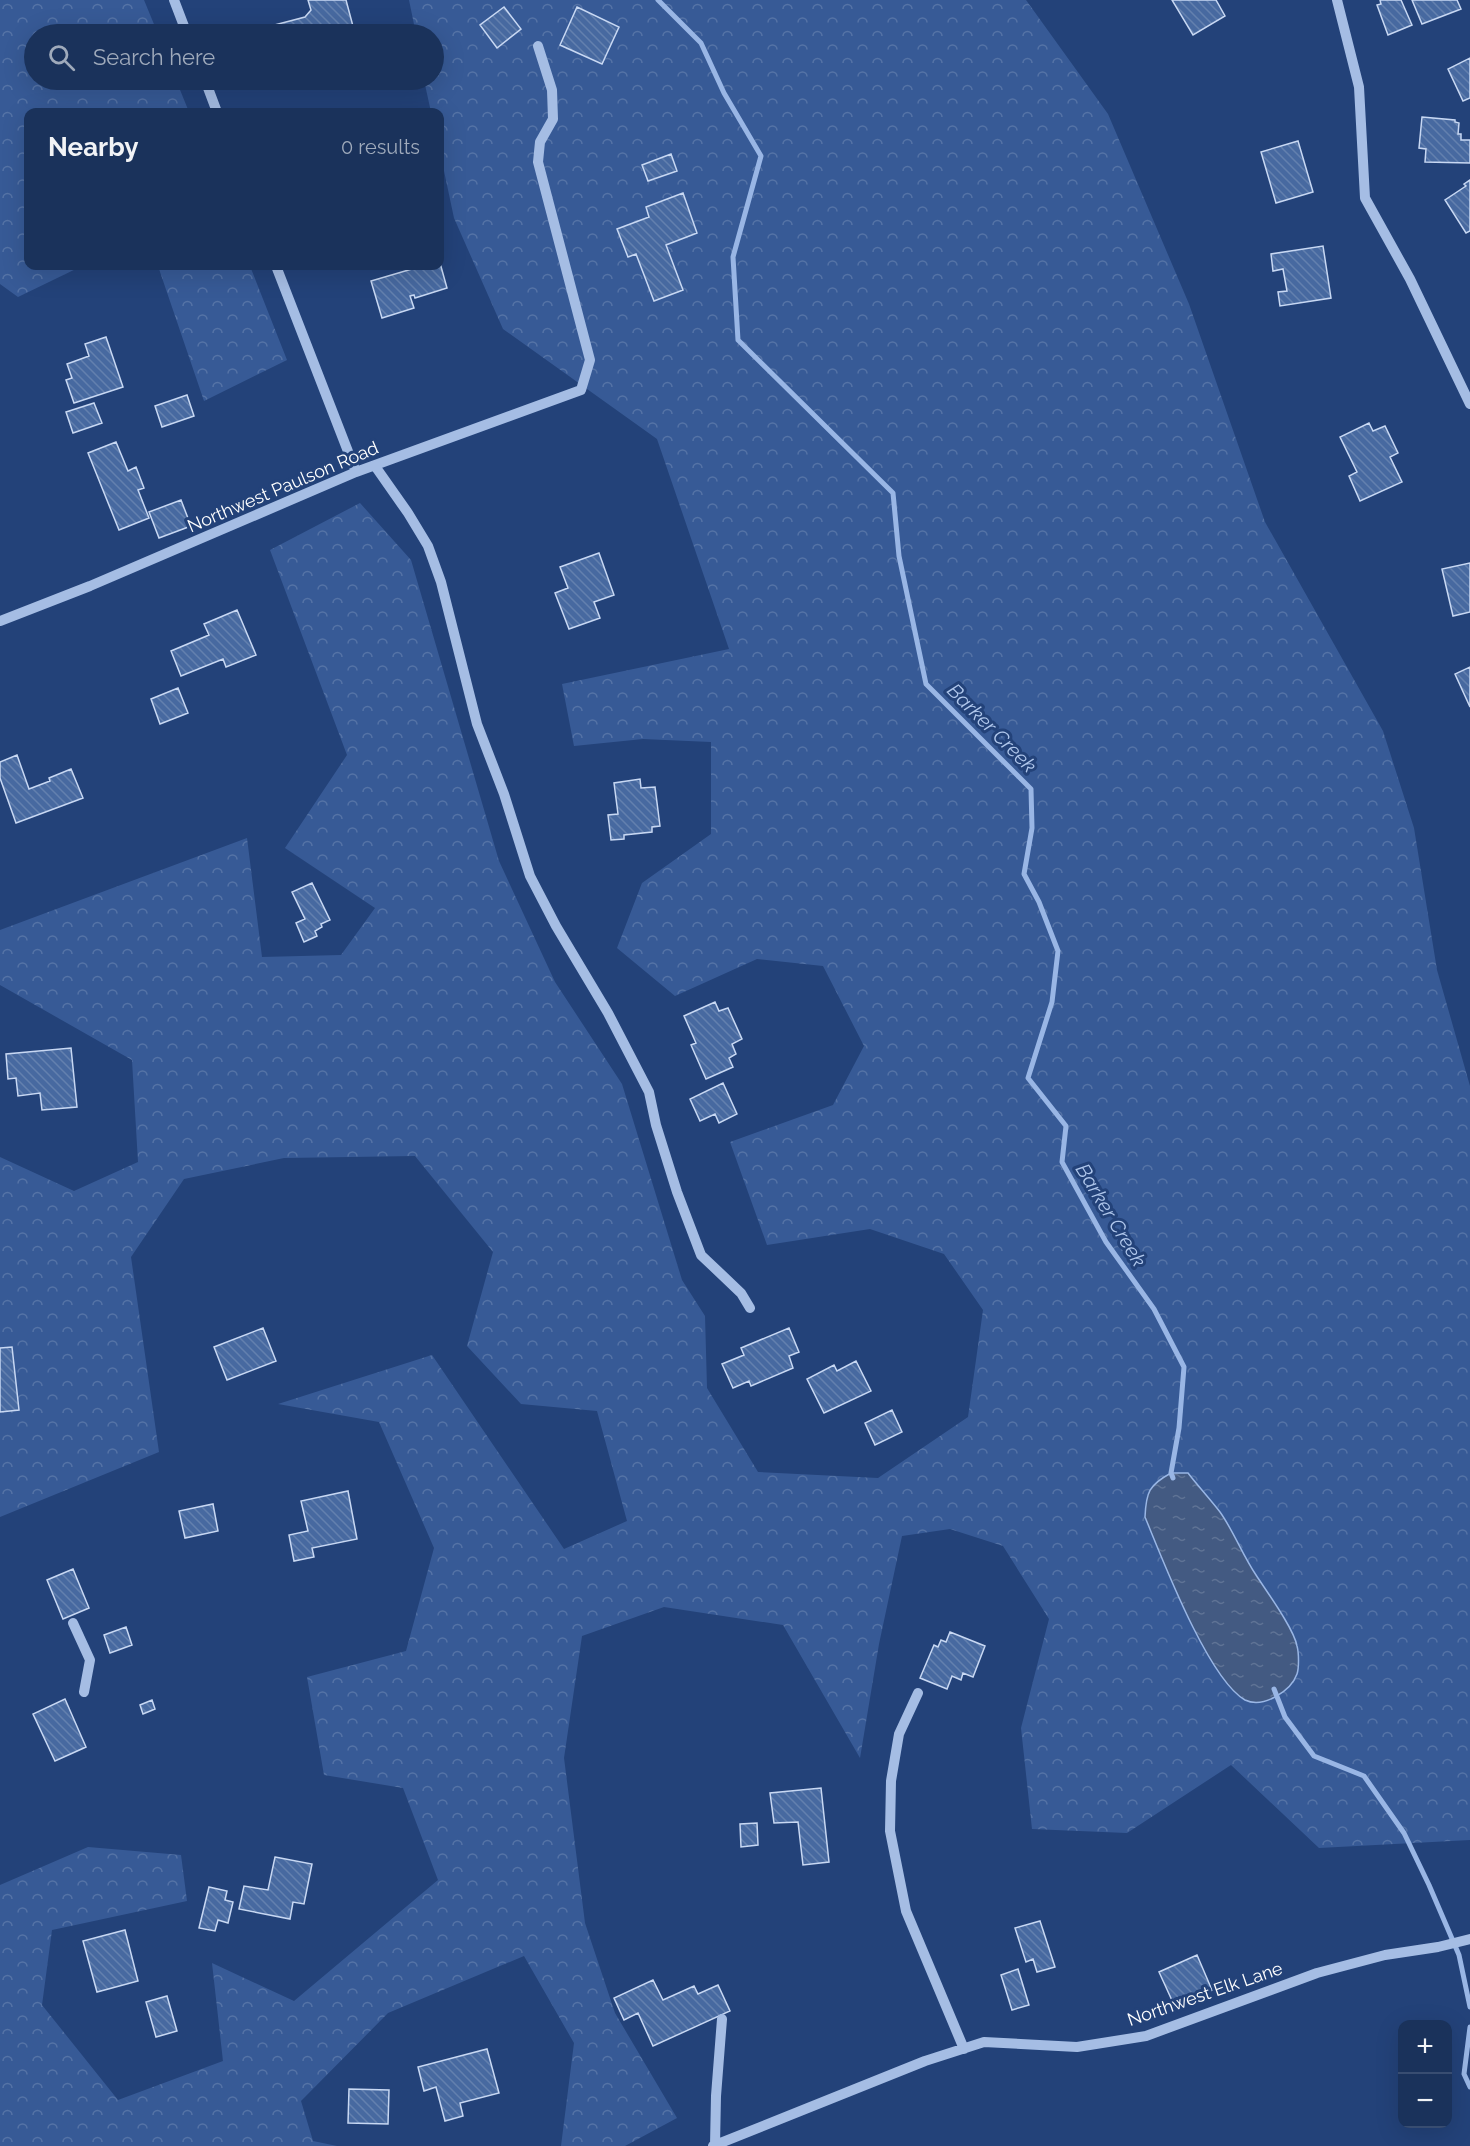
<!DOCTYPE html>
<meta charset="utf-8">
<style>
body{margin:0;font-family:Raleway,sans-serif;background:#233a61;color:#f1f3f6}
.controls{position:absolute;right:18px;bottom:18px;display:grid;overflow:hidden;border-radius:12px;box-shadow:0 6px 24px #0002}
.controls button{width:54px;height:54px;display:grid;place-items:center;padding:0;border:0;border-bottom:2px solid #384d71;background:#1a325b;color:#f1f3f6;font:30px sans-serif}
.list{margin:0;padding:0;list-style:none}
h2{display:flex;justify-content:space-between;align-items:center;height:78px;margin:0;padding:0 24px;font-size:26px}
h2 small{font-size:20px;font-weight:400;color:#9faabb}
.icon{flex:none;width:33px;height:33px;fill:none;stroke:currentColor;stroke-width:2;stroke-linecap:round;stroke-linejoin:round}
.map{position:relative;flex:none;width:1470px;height:2146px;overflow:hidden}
.search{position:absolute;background:#1a325b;box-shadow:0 6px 24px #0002;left:24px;top:24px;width:420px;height:66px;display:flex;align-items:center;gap:15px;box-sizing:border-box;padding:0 21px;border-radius:33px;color:#9faabb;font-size:22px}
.panel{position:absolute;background:#1a325b;box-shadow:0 6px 24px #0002;left:24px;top:108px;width:420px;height:162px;border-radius:12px}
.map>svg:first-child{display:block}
.forest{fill:url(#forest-crowns);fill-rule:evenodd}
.water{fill:url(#water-ripples);stroke:#99b6e5;stroke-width:1.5}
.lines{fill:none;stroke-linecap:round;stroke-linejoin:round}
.stream{stroke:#99b6e5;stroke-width:5}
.building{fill:url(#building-back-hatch);stroke:#c8d8f3;stroke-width:1.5}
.minor{stroke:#a5bde4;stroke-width:10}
.labels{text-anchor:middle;stroke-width:6;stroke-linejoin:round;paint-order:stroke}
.street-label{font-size:18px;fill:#fff;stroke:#234279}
.water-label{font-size:20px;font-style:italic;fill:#b0c7ec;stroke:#234279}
</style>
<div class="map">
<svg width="1470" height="2146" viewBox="0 0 1470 2146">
<defs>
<pattern id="forest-crowns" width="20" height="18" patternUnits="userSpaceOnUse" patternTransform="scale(1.5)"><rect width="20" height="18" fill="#375a96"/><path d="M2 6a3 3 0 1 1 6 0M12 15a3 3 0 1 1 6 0" fill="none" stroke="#5573a6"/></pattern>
<pattern id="water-ripples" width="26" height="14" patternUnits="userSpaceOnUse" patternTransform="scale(1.5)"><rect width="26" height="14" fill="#435a82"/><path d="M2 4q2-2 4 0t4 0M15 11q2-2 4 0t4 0" fill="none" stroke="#5f7395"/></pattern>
<pattern id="building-back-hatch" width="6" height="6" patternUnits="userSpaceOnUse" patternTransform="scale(1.5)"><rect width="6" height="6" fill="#4769a0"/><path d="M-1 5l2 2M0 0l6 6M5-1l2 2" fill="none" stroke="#6380ae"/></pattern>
</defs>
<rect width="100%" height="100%" fill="#234279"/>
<path class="forest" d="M0 0H144L158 34H34V80H176L189 112H28V266H82L18 297 0 284Z
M409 0H1026L1108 114 1189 304 1265 522 1383 731 1414 828 1437 970 1470 1086V1840L1319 1848 1231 1765 1127 1833 1032 1829 1021 1728 1049 1619 1003 1546 950 1529 902 1536 879 1644 860 1758 783 1625 664 1607 582 1636 564 1758 585 1923 615 2013 677 2118 625 2146H561L574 2043 524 1956 388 2013 301 2101 313 2141 337 2146H0V1885L88 1847 181 1855 187 1901 52 1930 42 2005 118 2100 223 2061 212 1963 294 2001 438 1880 403 1788 324 1775 307 1677 406 1651 434 1548 379 1422 278 1404 432 1355 564 1549 627 1521 597 1411 521 1404 467 1346 493 1252 415 1156 284 1158 184 1179 131 1257 159 1452 0 1517V1157L74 1191 138 1162 132 1060 0 985V930L247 838 262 957 341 955 375 908 285 848 347 755 270 550 360 503 411 560 499 861 555 982 622 1084 682 1280 705 1316 707 1388 758 1472 878 1478 968 1417 983 1310 944 1254 870 1229 767 1245 730 1142 833 1105 864 1046 823 966 757 959 675 996 617 948 642 883 711 834V742L643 739 574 746 562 684 729 649 657 439 503 329 454 218 440 152V112H431L424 80H434V34H416ZM1171 1473H1188L1198 1486C1218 1518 1239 1549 1260 1581 1273 1601 1289 1621 1297 1644 1310 1683 1259 1725 1231 1687 1192 1636 1170 1575 1145 1517 1146 1493 1149 1485 1171 1473Z
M158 266H250L287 360 204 401Z"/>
<path class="water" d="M1171 1473H1188C1198 1486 1210 1499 1220 1512 1233 1530 1243 1556 1256 1575 1267 1592 1294 1629 1297 1646 1299 1653 1299 1668 1297 1674 1291 1691 1263 1709 1245 1700 1208 1679 1162 1558 1145 1517 1146 1492 1149 1485 1171 1473Z"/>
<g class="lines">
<path class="stream" d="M658 0 701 43 724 93 761 156 733 257 738 340 893 493 899 556 926 684 1031 789 1032 828 1024 874 1039 902 1058 951 1052 1002 1028 1078 1066 1126 1062 1162 1106 1242 1154 1309 1184 1367 1179 1428 1171 1473 1173 1478
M1274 1689 1285 1717 1314 1756 1364 1776 1404 1833 1429 1885 1459 1955 1470 2007
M1470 2027 1464 2074 1470 2087"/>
</g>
<path class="building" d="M308 0H346L354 30 337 34H260L259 29 305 17 311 10Z
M1172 0H1216L1225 16 1193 35Z
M1380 0H1401L1412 25 1388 35 1377 5 1381 4Z
M1412 0H1457L1461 9 1422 24Z
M504 7 521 29 497 48 480 25Z
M577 7 619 27 602 64 560 45Z
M1470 58V98L1463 101 1448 69Z
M1422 117 1455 120V122L1459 123 1458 134H1461V140H1470V163L1425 162 1426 149 1419 148Z
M1298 141 1313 192 1276 203 1261 152Z
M671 154 677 171 648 181 642 165Z
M1470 180V231L1466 233 1445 200 1466 186 1464 184Z
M683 193 697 233 666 245 683 290 654 301 636 254 628 257 617 229 649 217 646 207Z
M1323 246 1331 298 1280 306 1278 292 1287 291 1283 269 1273 271 1271 254Z
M440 263 447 288 415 298 414 295 410 296 414 308 382 318 371 281 422 266H440Z
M106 337 123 387 74 403 66 380 72 378 67 364 89 356 85 344Z
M187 395 194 416 162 427 155 406Z
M94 403 102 423 73 433 66 412Z
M1369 423 1373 431 1385 426 1398 453 1390 457 1402 482 1360 501 1349 476 1357 472 1340 437Z
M116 442 128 471 136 467 144 488 138 490 149 518 119 530 88 453Z
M181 500 191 526 159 538 149 512Z
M599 553 614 595 594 602 600 618 569 629 555 593 568 588 560 567Z
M1470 563V612L1453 616 1442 569Z
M237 610 256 655 226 667 223 659 181 676 171 651 209 635 204 624Z
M1470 667V707L1455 674Z
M178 688 188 713 160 724 151 699Z
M17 755 29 789 50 781 49 778 71 769 83 798 16 823 0 778V762Z
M640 779 641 788 655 787 660 826 652 827V832L624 835V839L611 840 608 815 618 814 614 783Z
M312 883 330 920 321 924 322 927 315 931 317 936 304 942 296 923 305 919 292 892Z
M715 1002 719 1011 728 1008 742 1039 732 1044 736 1054 729 1058 733 1067 706 1079 691 1045 696 1043 684 1016Z
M71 1048 77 1107 42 1110 40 1093 18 1096 16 1078 8 1079 6 1054Z
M723 1083 737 1114 719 1123 715 1114 700 1121 690 1099Z
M263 1328 276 1361 227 1380 214 1347Z
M789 1328 799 1352 789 1356 793 1368 751 1386 749 1381 733 1388 722 1364 744 1355 741 1348Z
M12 1347 19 1410 0 1412V1348Z
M856 1361 871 1391 824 1413 807 1379 834 1365 837 1371Z
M892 1410 902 1432 875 1445 865 1423Z
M348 1491 357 1539 312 1548 314 1557 294 1561 289 1535 308 1531 301 1501Z
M213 1504 218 1531 185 1538 179 1511Z
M73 1569 89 1608 63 1619 47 1580Z
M126 1627 132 1645 110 1653 104 1635Z
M950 1632 985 1646 973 1677 963 1673 961 1680 952 1676 947 1689 920 1678 934 1645 938 1647 941 1640 946 1642Z
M65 1699 86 1747 55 1761 33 1714Z
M152 1700 155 1709 143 1714 140 1705Z
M821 1788 829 1862 803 1865 798 1822 774 1823 770 1793Z
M757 1823 758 1845 741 1847 740 1824Z
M275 1857 312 1864 304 1904 293 1902 290 1919 239 1909 244 1886 268 1890Z
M209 1887 227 1891 225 1900 233 1902 228 1923 218 1920 215 1931 199 1928Z
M1040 1921 1055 1967 1037 1972 1033 1959 1026 1962 1015 1928Z
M125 1930 138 1981 97 1992 83 1941Z
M1197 1955 1212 1990 1175 2007 1159 1972Z
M1018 1969 1029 2005 1012 2010 1001 1975Z
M653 1980 663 2000 694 1986 698 1994 718 1985 730 2011 653 2046 638 2013 624 2020 614 1998Z
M167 1996 177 2031 156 2037 146 2002Z
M487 2049 499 2093 460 2103 463 2116 445 2121 436 2087 424 2091 418 2067Z
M349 2089 389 2090 388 2124 348 2123Z"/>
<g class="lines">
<path class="minor" d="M174 0 187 34
M1337 0 1359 87 1365 198 1410 279 1470 404
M205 80 217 112
M276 266 356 472
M375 466 408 513 428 546 441 582 477 724 504 794 530 876 556 926 608 1013 649 1092 656 1125 677 1192 701 1255 741 1293 750 1308
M0 621 90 586 356 472 581 390 590 360 538 162 540 142 553 119 552 90 538 46
M73 1623 90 1660 84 1692
M918 1693 899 1734 891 1781 890 1831 906 1911 964 2049
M715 2145 716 2096 722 2019
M713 2146 925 2061 984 2042 1077 2047 1146 2036 1317 1973 1385 1955 1438 1947 1470 1939"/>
</g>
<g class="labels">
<g class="street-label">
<text transform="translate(283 487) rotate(-23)" y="6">Northwest Paulson Road</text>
<text transform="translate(1205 1994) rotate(-19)" y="6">Northwest Elk Lane</text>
</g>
<g class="water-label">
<text transform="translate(992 728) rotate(45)" y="7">Barker Creek</text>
<text transform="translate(1111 1215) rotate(59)" y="7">Barker Creek</text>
</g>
</g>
</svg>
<div class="controls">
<button>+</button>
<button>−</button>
</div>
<div class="search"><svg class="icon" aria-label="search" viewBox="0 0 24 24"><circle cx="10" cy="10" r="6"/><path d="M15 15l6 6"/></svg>Search here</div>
<section class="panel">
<h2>Nearby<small>0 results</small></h2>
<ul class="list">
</ul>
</section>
</div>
